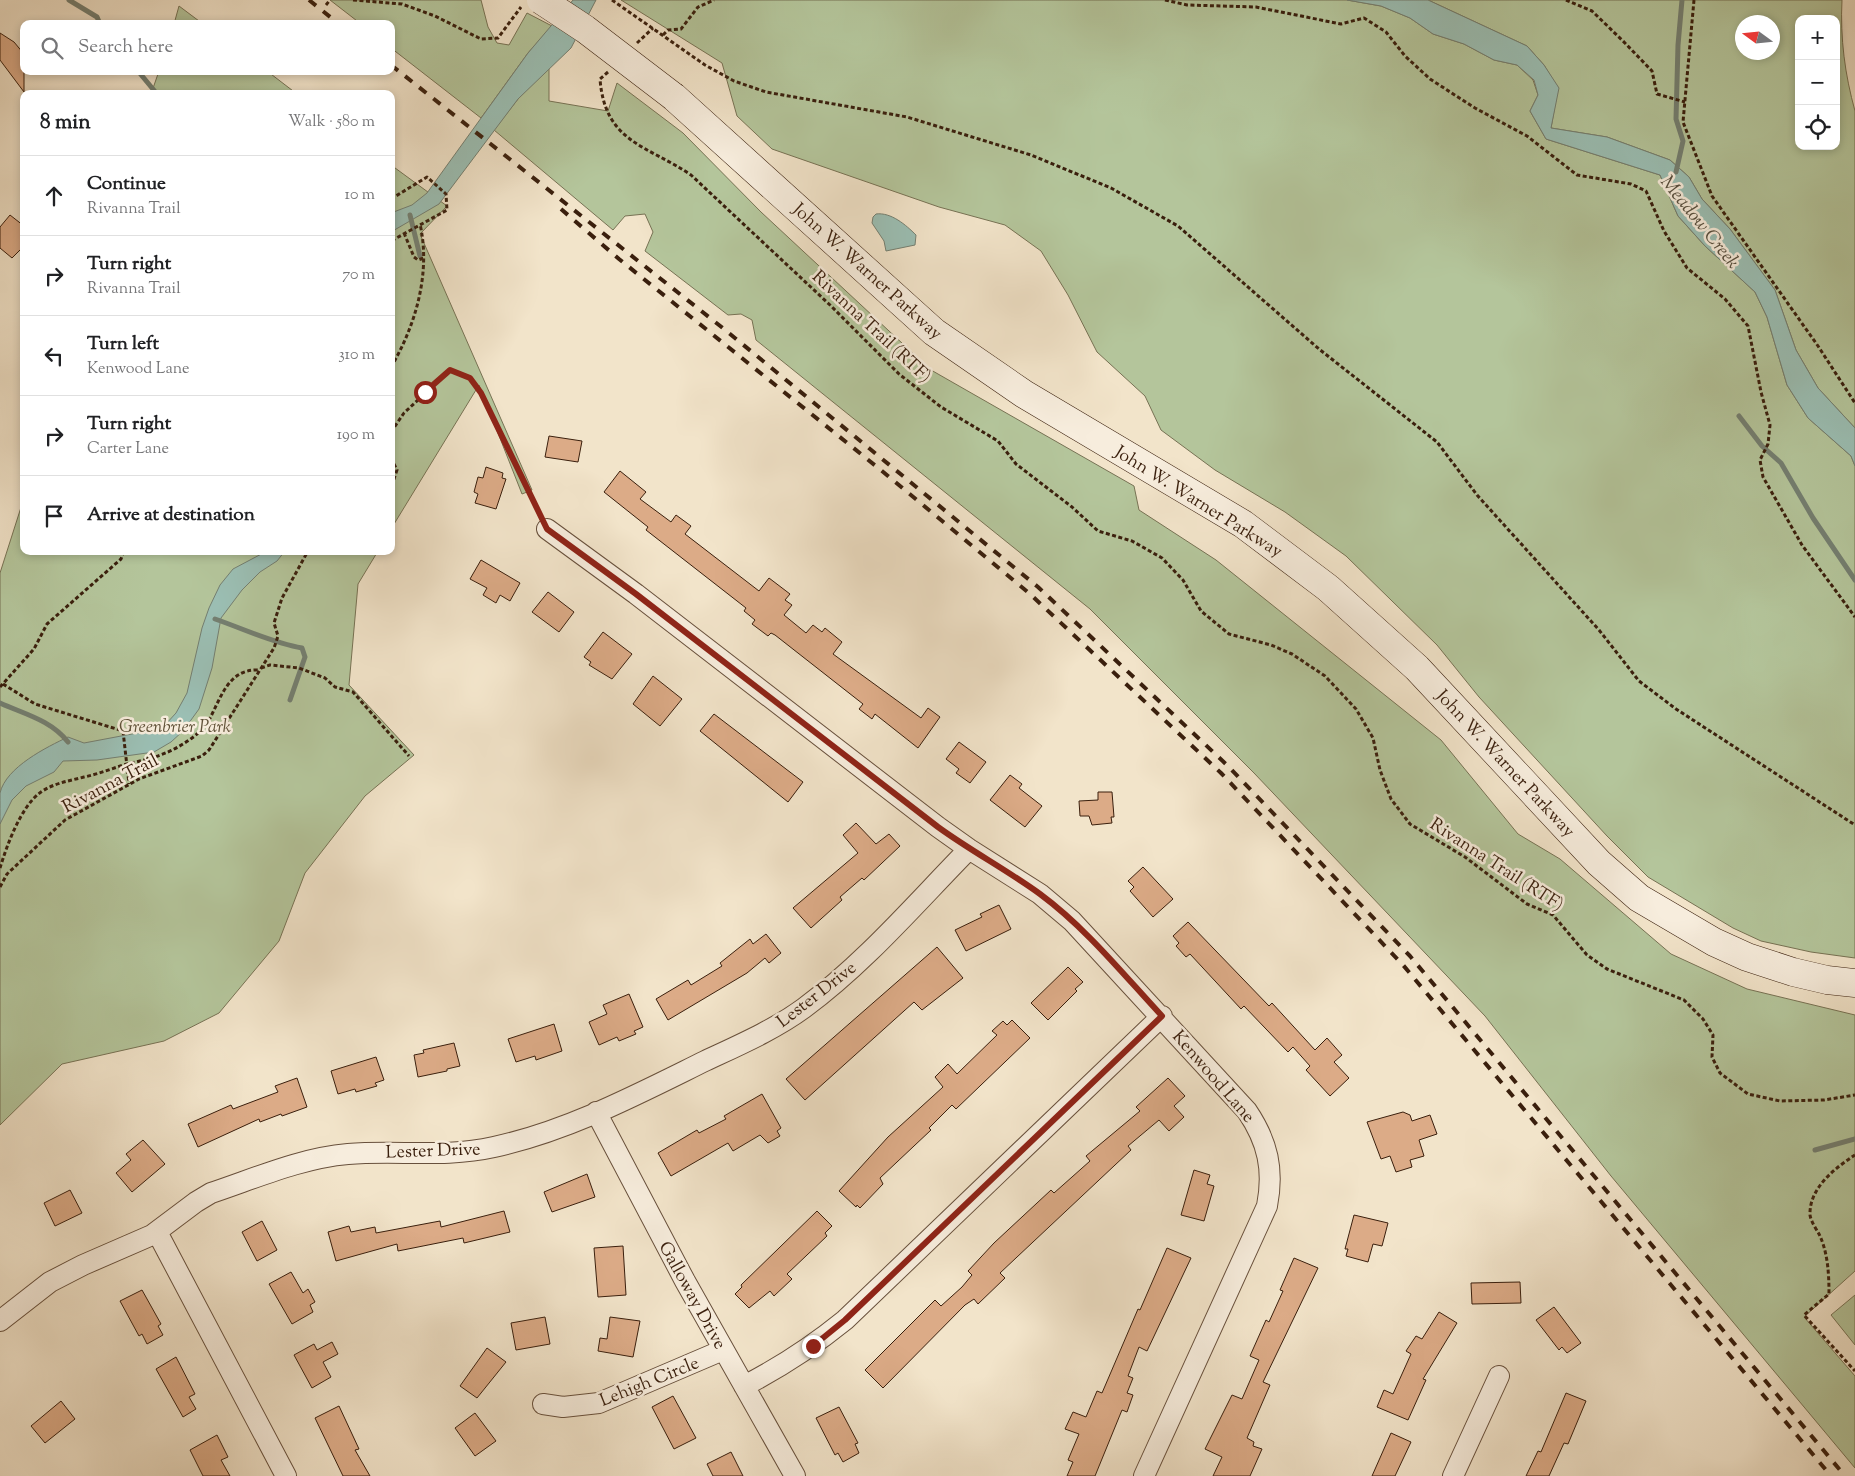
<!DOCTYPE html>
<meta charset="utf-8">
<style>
body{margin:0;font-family:"Sorts Mill Goudy",serif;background:#f6f6f6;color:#202124}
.controls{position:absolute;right:15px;top:15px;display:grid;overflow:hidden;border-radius:10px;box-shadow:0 2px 8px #0003}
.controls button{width:45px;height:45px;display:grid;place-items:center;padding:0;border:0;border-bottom:1px solid #e0e0e0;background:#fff;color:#202124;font:25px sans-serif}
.compass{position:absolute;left:1735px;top:15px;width:45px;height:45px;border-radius:50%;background:#fff;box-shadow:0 2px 8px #0003;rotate:285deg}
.stop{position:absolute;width:15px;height:15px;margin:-11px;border:4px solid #8f2418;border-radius:50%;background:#fff}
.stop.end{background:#8f2418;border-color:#fff;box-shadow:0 1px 5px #0008}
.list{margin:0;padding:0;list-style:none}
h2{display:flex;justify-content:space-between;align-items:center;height:65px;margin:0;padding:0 20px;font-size:21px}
h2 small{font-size:16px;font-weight:400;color:#757577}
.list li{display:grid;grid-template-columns:32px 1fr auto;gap:15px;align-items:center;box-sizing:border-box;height:80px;padding:0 20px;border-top:1px solid #e0e0e0}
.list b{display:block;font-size:19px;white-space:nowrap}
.list p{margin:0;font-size:16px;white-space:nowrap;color:#757577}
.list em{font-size:16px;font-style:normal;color:#757577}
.icon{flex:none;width:28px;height:28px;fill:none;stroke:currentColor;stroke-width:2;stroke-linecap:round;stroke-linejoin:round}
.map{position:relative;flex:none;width:1855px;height:1476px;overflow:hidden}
.search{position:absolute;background:#fff;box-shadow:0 2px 8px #0003;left:20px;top:20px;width:375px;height:55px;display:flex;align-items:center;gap:12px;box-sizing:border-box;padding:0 18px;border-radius:10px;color:#757577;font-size:19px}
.panel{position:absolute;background:#fff;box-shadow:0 2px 8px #0003;left:20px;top:90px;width:375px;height:465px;border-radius:10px}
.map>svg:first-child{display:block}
.green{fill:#b4c59b;stroke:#777254;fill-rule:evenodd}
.water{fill:#9bbfb4;stroke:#747f71}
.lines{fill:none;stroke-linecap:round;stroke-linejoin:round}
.stream{stroke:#747f71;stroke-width:5}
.building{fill:#dcab87;stroke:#3a1f0d}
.minor-casing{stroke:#68503c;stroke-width:22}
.secondary-casing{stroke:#3a1f0d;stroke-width:29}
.path{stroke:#3a1f0d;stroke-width:3;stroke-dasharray:4 2.5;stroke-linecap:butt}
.minor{stroke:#f7eddd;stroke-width:20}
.secondary{stroke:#f7eddd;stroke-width:28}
.rail{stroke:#3a1f0d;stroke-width:4;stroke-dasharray:9 9;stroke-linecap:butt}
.secondary-bridge-casing{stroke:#3a1f0d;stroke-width:29;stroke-linecap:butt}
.secondary-bridge{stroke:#f7eddd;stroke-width:28}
.route{stroke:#8f2418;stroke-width:6}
.labels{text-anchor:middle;stroke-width:5;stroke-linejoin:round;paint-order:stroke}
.street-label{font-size:18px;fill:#3a1f0d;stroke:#f7eddd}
.park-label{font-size:18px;font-style:italic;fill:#5f5138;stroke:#f7eddd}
.water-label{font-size:19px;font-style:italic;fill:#574f3f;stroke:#f7eddd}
</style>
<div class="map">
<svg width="1855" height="1476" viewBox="0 0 1855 1476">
<rect width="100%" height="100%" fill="#f2e4ca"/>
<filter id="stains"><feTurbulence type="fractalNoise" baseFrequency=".004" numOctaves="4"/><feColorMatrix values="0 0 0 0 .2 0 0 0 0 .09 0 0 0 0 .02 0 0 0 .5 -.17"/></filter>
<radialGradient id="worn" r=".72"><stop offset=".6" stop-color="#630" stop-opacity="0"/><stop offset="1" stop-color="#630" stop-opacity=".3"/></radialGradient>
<path class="green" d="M330 0H481L488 27 497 43 509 45 527 13 552 26 528 53 481 118 391 48V24H361Z
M621 0H1347L1381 6 1410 18 1433 34 1464 44 1494 60 1517 65 1533 80 1538 95 1530 111 1546 139 1660 175 1678 216 1705 246 1755 292 1767 317 1787 385 1808 418 1851 456 1855 466V958L1811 952 1761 941 1733 928 1648 877 1607 836 1479 697 1437 645 1346 556 1285 512 1215 470 1161 430 1145 396 1097 352 1068 295 1041 251 1005 225 939 207 772 149 737 116 722 63Z
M1428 0H1842C1840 38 1845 75 1855 111V428L1818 388 1796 350 1775 290 1730 229 1702 199 1689 177 1670 160 1607 137 1551 128 1558 88 1544 65 1527 46ZM1799 19H1836V146H1799ZM1742 22H1772V52H1742Z
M179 6 203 24H174Z
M549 66V101L608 111 617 83 683 133 761 212 931 370 1134 486 1139 510 1216 560 1441 740 1518 834 1560 859 1671 954 1747 989 1855 1015V1271L1804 1317 1855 1376V1468L1611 1176 1485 1016 1254 773 1090 609 756 340 752 320 741 314 728 315 645 251 653 232 645 214 625 216 613 230 494 130 518 99Z
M159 71H267L297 94H151Z
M391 165 447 206 420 234 532 490 522 494 479 385 391 529Z
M24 498V551H378L358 584 349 685 414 755 365 796 305 873 279 941 219 1013 164 1041 62 1064 0 1125V573Z
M1855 1295V1345L1831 1315Z"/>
<path class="water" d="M573 0H596L571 48 518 99 439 204 391 232V213L412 205 427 193 528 53Z
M1347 0H1428L1527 46 1544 65 1559 88 1551 128 1607 137 1670 160 1689 177 1702 199 1730 229 1775 290 1796 350 1818 388 1855 428V466L1851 456 1808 418 1787 385 1767 317 1755 292 1705 246 1678 216 1660 175 1546 139 1530 111 1538 95 1534 80 1517 65 1494 60 1464 44 1433 34 1410 18 1381 6Z
M876 214C891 212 906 225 916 235L915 245 886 251 884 241 872 223 873 217Z
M267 551H285L277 561 260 572 242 590 221 618 212 668 199 709 183 731 171 742 154 752 97 760 63 761 54 772 26 786 12 800 0 824C0 815 0 802 0 793 6 767 47 747 68 737L84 743 153 730 165 725 176 713 187 693 202 628 209 608 220 585 233 569Z"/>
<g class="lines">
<path class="stream" d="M69 0 97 17 100 24
M138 71 157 94
M1676 172 1683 141 1676 119 1678 45 1682 0
M410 215 420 256
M1739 416 1762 446 1781 463 1813 518 1855 580
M215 619C244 629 273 643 302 648L305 657 290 700
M0 703C24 714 51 720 68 742
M1815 1150 1855 1139"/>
</g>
<path class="building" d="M0 33 14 42 24 54V92L0 60Z
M10 215 24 226V246L12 258 0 248V227Z
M549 436 582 441 578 462 545 457Z
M486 467 503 473 502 478 506 479 496 509 475 503 478 494 474 492 478 477 483 478Z
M620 471 646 492 640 499 671 522 676 515 691 526 685 534 759 591 769 578 790 594 785 600 792 605 784 615 806 633 813 625 822 632 825 628 842 642 833 654 921 718 928 708 940 717 918 748 875 714 872 719 859 709 863 704 775 635 771 633 768 636 752 624 755 620 744 611 746 608 646 530 648 527 604 492Z
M481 560 520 583 510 601 500 595 496 603 483 595 487 588 470 579Z
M548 592 574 612 559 632 532 612Z
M603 632 632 654 612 679 589 665 591 662 584 657Z
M653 676 682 699 660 726 633 704Z
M714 714 803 782 788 802 700 731Z
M959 742 986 762 970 783 956 773 959 769 946 759Z
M1010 775 1022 784 1019 788 1042 806 1025 827 990 800Z
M1098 792H1112L1114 817H1111L1112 823 1092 825 1089 816H1080L1079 801 1098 800Z
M856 823 876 844 889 834 900 846 864 880 862 878 840 897 842 900 811 928 793 908 858 853 843 835Z
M1143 867 1173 899 1153 917 1130 891 1134 887 1128 881Z
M999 905 1011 929 966 951 955 930 982 917 980 914Z
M1188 922 1269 1006 1272 1003 1315 1050 1327 1038 1342 1055 1334 1062 1349 1078 1330 1096 1306 1070 1310 1066 1293 1047 1288 1052 1244 1006 1241 1009 1190 954 1186 957 1176 946 1179 943 1173 936Z
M766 934 781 953 769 963 765 958 747 973 668 1020 656 999 688 980 691 985 722 966 720 963 750 939 753 944Z
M937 947 963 978 922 1010 914 1002 805 1100 786 1079Z
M1068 967 1083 982 1075 989 1077 991 1048 1020 1031 1003Z
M629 994 643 1027 634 1031 636 1034 619 1041 617 1037 599 1045 589 1022 607 1014 603 1005Z
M1012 1020 1030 1038 956 1109 952 1105 929 1128 931 1130 880 1178 883 1184 860 1208 857 1205 856 1207 839 1191 888 1137 943 1087 935 1077 948 1064 957 1074 997 1035 992 1031 1003 1021 1007 1025Z
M554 1024 562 1051 536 1060 535 1056 516 1062 508 1039Z
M454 1043 460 1066 447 1069V1071L418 1077 414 1055 424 1053 423 1050Z
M376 1057 384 1080 375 1083 377 1086 356 1092 355 1089 338 1094 331 1071Z
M297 1078 307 1107 282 1116 281 1114 260 1122 259 1119 198 1147 188 1124 231 1105 233 1109 278 1092 275 1086Z
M1168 1078 1185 1096 1174 1106 1184 1117 1169 1131 1159 1120 1128 1146 1131 1150 1000 1273 1005 1278 978 1304 974 1299 965 1305 883 1388 865 1370 935 1300 941 1306 962 1287 972 1275 968 1271 994 1243 1051 1190 1054 1193 1090 1161 1086 1156 1140 1111 1136 1107Z
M762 1094 781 1128 777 1131 780 1136 768 1143 760 1135 733 1151 728 1143 671 1176 658 1153 697 1130 699 1133 726 1119 724 1116Z
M1403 1112 1410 1115 1412 1121 1430 1115 1437 1134 1419 1140 1424 1156 1410 1160 1412 1167 1396 1172 1390 1156 1381 1159 1367 1122Z
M143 1140 165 1164 132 1192 116 1173 131 1160 126 1154Z
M1194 1170 1210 1175 1207 1184 1214 1186 1204 1221 1181 1215Z
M587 1174 595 1197 552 1212 544 1192Z
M70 1190 82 1213 55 1226 44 1203Z
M504 1211 510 1232 464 1243 463 1238 398 1251 397 1244 336 1261 328 1232 349 1226 351 1232 375 1227 376 1233 440 1221 441 1227Z
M817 1211 832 1226 825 1233 827 1236 787 1274 792 1279 774 1296 770 1291 749 1308 735 1294 742 1287 741 1285Z
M1354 1215 1388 1223 1382 1246 1373 1244 1368 1262 1346 1256 1348 1249H1345Z
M262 1221 277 1250 257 1261 242 1232Z
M623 1246 626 1295 598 1297 594 1248Z
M1167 1248 1191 1258 1147 1351 1139 1347 1128 1376 1133 1378 1127 1393 1133 1395 1127 1412 1122 1410 1095 1476H1067L1073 1462 1068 1460 1079 1434 1065 1429 1073 1412 1086 1417 1097 1391 1102 1393 1138 1309 1140 1310Z
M1294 1258 1318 1268 1263 1382 1270 1385 1247 1438 1254 1442 1253 1446 1262 1449 1250 1476H1213L1222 1457 1205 1449 1232 1395 1242 1399 1259 1360 1250 1356 1266 1320 1269 1322 1283 1291 1280 1290Z
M291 1272 303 1293 308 1289 315 1302 310 1305 313 1312 292 1324 269 1284Z
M1520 1282 1521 1303 1472 1304 1471 1283Z
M142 1290 161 1324 158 1326 163 1335 147 1344 142 1334 139 1336 120 1301Z
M1554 1307 1581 1343 1567 1353 1562 1347 1559 1350 1536 1320Z
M1439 1312 1457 1323 1423 1379 1426 1380 1408 1420 1377 1407 1384 1390 1393 1394 1411 1354 1406 1351 1416 1336 1422 1339Z
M545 1317 550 1344 516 1350 511 1323Z
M610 1317 640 1321 633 1357 598 1351 600 1338 607 1339Z
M332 1342 338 1354 323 1362 331 1377 312 1388 294 1355 314 1344 317 1350Z
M487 1348 506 1362 477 1398 460 1386Z
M176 1357 195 1394 189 1397 196 1409 183 1417 156 1369Z
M1566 1393 1586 1401 1568 1444 1564 1443 1549 1476H1526L1538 1451 1541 1452Z
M673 1396 696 1438 674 1449 652 1407Z
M61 1401 75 1419 45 1443 31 1426Z
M339 1406 359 1449 355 1450 370 1476H343L315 1418Z
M839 1407 858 1443 855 1444 859 1453 843 1462 838 1453 835 1455 816 1418Z
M475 1413 496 1441 475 1456 455 1428Z
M1391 1433 1411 1442 1395 1476H1372Z
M217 1435 228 1457 221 1460 230 1476H203L190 1450Z
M731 1452 743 1476H713L707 1464Z"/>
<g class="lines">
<defs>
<path id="minor" d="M547 529 636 594 938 827 969 849 1040 894 1072 921 1247 1111C1268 1142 1274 1170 1267 1206L1144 1476
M596 1112 685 1281 795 1476
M157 1232 286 1476
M0 1321 50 1282 83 1265 152 1235 196 1202 211 1193C256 1178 301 1158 348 1154 397 1150 445 1158 494 1147 568 1131 638 1094 705 1061 739 1045 774 1030 804 1008 865 963 916 903 969 849
M744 1386C781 1367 813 1346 845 1320L1162 1016
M543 1404 563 1407 599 1403 723 1350
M1453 1476 1499 1376"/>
<path id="secondary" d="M674 97 934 332 1024 394 1243 524 1328 588 1417 668 1599 863 1639 898 1714 942 1747 957 1793 972 1827 980 1855 983"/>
</defs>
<use href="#minor" class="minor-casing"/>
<use href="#secondary" class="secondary-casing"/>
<path class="path" d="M353 0 402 4 435 16 481 39 498 38 521 7
M612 0 705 65 734 81 766 92 907 117 1031 155 1111 188 1178 226 1319 349 1437 442 1477 495 1599 630 1639 681 1676 709 1855 825
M1165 0 1187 5 1256 7 1341 24 1364 18 1386 32 1405 56 1430 79 1475 108 1527 136 1577 175 1631 184 1646 191 1664 231 1687 268 1725 299 1748 326 1761 392 1770 425 1768 444 1760 460 1763 477 1802 545 1855 617
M1566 0 1592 11 1623 41 1652 71 1657 94 1685 102
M1694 0 1683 122 1712 196 1818 346 1855 403
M326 5 330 0
M663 35 668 30 681 29 698 7 714 0
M637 43 653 28
M608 72 600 79C605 143 647 145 691 175L830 305 899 374 941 407 998 441 1016 464 1072 507 1098 531 1132 541 1162 558 1183 580 1201 611 1229 634 1271 645 1292 654 1325 676 1356 709 1373 738 1380 770 1391 799 1410 824 1465 857 1527 904 1553 915 1587 955 1607 969 1684 1000 1703 1019 1713 1035 1712 1057 1720 1073 1748 1094 1780 1101 1824 1100 1855 1095
M391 199 427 177 446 194 447 210 391 241
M404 233 414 257 418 260 424 258
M391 367C416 325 431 272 420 224
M391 432 404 413 450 370 470 378 481 393 539 513
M391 458 397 470 391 488
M261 668 270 665 299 668 325 678 335 687 353 692 409 756
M3 684 35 704 123 731 129 784
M0 687 34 649 47 624 121 559 124 551
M0 868C7 845 21 806 41 792 54 783 69 781 84 777 99 774 113 768 127 764 145 760 162 756 178 747 190 740 202 732 209 720 221 698 228 669 258 670
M0 887 7 874 65 820 139 779 202 756 209 750 274 648 278 636 274 623 282 598 308 551
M1855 1155C1835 1168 1809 1188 1810 1215 1811 1222 1817 1230 1820 1236 1828 1254 1829 1275 1829 1294L1804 1315 1855 1371"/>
<use href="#minor" class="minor"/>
<use href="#secondary" class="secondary"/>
<path class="rail" d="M309 0 339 24
M391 65 724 329 1038 587 1228 766 1410 956 1845 1476
M561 209 619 259 882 471 1030 594 1221 773 1403 965 1831 1476"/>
<defs>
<path id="secondary-bridge" d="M541 0 585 29 674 97"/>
</defs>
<use href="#secondary-bridge" class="secondary-bridge-casing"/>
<use href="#secondary-bridge" class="secondary-bridge"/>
</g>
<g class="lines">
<path class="route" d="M425 392 450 370 470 378 481 393 547 529 636 594 938 827C971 851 1007 870 1040 894 1086 928 1123 974 1162 1016L845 1320 813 1346"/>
</g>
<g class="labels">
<g class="street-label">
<text transform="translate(868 271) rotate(42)" y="6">John W. Warner Parkway</text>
<text transform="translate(872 326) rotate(43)" y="6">Rivanna Trail (RTF)</text>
<text transform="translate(1199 501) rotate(32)" y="6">John W. Warner Parkway</text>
<text transform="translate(1506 763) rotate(47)" y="6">John W. Warner Parkway</text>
<text transform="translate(110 783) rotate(-28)" y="6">Rivanna Trail</text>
<text transform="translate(1497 864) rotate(33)" y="6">Rivanna Trail (RTF)</text>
<text transform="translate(816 994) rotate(-38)" y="6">Lester Drive</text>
<text transform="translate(1214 1076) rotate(49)" y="6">Kenwood Lane</text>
<text transform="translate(433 1150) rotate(-2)" y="6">Lester Drive</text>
<text transform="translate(693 1295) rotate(61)" y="6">Galloway Drive</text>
<text transform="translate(649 1381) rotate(-22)" y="6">Lehigh Circle</text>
</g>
<g class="park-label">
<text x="175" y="732">Greenbrier Park</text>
</g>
<g class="water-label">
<text transform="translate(1701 221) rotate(51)" y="7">Meadow Creek</text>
</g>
</g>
<rect width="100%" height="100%" filter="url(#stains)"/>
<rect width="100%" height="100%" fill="url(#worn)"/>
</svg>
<div class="controls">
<button>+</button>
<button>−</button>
<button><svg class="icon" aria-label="locate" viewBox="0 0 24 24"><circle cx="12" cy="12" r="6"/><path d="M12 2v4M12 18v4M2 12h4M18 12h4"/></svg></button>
</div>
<svg class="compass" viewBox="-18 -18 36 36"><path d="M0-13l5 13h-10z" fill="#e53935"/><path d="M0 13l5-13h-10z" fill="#757577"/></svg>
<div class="stop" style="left:425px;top:392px"></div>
<div class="stop end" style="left:813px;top:1346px"></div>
<div class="search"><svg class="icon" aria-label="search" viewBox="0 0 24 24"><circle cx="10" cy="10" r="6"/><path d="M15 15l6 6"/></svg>Search here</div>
<section class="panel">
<h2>8 min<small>Walk · 580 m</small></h2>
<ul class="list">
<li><svg class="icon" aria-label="ahead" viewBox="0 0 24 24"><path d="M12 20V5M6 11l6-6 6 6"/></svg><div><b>Continue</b><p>Rivanna Trail</p></div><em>10 m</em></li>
<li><svg class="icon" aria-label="right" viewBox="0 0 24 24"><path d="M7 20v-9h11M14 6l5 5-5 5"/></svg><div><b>Turn right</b><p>Rivanna Trail</p></div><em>70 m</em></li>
<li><svg class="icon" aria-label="left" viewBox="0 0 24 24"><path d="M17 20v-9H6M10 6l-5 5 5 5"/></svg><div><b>Turn left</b><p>Kenwood Lane</p></div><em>310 m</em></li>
<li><svg class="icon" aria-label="right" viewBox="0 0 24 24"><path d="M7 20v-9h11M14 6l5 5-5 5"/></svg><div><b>Turn right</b><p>Carter Lane</p></div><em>190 m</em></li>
<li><svg class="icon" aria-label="arrive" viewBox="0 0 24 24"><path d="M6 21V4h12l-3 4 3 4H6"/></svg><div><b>Arrive at destination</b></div></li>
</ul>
</section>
</div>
